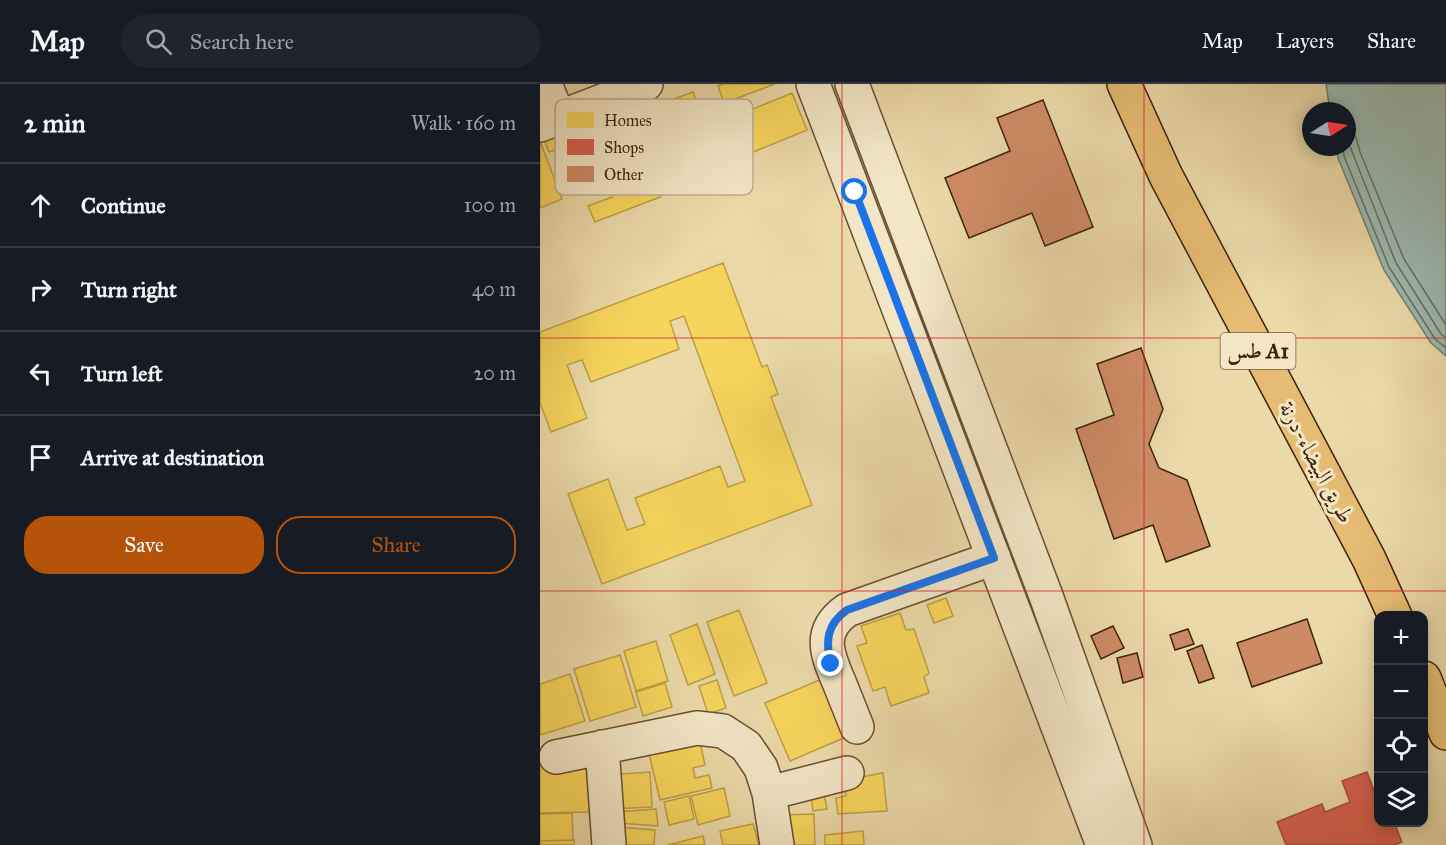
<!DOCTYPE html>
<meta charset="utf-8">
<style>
body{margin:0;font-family:"IM FELL Great Primer",Amiri,serif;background:#20242c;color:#f1f3f6}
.controls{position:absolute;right:18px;bottom:18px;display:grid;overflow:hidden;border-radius:12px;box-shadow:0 3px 15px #0003}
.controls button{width:54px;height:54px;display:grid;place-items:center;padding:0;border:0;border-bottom:2px solid #363941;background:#171b24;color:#f1f3f6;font:30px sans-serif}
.compass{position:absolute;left:762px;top:18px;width:54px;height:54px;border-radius:50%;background:#171b24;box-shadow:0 3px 15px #0003;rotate:78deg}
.stop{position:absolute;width:18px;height:18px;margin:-14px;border:4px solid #1a73e8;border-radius:50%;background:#fff}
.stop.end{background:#1a73e8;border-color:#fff;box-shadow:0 2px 6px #0008}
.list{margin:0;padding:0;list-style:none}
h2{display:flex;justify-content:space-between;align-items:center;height:78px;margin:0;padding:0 24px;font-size:26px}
h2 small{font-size:20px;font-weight:400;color:#9ea1a6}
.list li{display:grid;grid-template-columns:39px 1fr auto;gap:18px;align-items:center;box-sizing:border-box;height:84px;padding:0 24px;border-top:2px solid #363941}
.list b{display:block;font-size:22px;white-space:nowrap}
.list em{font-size:20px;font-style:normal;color:#9ea1a6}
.actions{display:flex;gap:12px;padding:18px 24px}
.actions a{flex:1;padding:14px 0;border:2px solid #b45309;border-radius:24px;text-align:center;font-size:21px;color:#b45309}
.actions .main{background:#b45309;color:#fff}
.icon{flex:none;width:33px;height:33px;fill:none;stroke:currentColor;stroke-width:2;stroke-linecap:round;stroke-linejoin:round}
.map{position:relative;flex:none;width:906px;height:761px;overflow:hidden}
header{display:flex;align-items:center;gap:36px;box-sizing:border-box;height:84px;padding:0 30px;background:#171b24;border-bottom:2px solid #363941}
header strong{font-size:28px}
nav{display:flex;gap:33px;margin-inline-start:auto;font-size:21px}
.search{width:420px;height:54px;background:#20242c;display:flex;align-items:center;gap:15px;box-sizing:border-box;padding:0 21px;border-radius:33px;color:#9ea1a6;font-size:22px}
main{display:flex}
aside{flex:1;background:#171b24}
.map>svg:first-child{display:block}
.water{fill:#9ab9b0;stroke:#757d6e;stroke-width:1.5}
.homes{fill:#f6d55c;stroke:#bea043;stroke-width:1.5}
.shops{fill:#d6604d;stroke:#a84e39;stroke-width:1.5}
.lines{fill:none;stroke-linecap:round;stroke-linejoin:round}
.shore{stroke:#6c6e5d;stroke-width:1.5}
.building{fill:#cd8b64;stroke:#3d230a;stroke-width:1.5}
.minor-casing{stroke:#685032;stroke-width:36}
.highway-casing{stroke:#3d230a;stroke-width:36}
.minor{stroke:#f2e6c6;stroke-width:33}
.highway{stroke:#e6bc74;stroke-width:33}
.route{stroke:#1a73e8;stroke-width:8}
.grid{fill:none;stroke:#d62828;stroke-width:1.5;stroke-opacity:0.55}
.labels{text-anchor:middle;stroke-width:6;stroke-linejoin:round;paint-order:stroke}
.shield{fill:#f2e6c6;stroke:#735e42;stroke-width:1.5}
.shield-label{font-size:21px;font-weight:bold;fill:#3d230a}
.street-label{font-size:22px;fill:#3d230a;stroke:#f2e6c6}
.key{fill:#f2e6c6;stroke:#bcac8e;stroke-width:1.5}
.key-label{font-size:16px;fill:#3d230a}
</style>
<header>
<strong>Map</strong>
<div class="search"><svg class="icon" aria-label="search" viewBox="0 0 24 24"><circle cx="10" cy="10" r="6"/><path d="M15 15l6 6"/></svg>Search here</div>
<nav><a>Map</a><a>Layers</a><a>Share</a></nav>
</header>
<main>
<aside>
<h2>2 min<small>Walk · 160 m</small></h2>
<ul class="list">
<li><svg class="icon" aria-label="ahead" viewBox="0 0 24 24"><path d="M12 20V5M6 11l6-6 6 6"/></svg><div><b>Continue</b></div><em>100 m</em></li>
<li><svg class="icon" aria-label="right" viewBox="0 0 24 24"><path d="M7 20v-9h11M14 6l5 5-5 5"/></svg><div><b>Turn right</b></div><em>40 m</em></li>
<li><svg class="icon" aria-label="left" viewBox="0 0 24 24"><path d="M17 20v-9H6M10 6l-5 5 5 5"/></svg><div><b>Turn left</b></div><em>20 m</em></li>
<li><svg class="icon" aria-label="arrive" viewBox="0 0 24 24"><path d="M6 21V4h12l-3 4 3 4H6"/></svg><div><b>Arrive at destination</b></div></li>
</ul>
<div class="actions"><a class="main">Save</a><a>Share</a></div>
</aside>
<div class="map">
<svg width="906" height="761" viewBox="0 0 906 761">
<rect width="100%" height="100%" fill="#ebd9a8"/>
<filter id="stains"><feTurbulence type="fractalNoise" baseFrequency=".00333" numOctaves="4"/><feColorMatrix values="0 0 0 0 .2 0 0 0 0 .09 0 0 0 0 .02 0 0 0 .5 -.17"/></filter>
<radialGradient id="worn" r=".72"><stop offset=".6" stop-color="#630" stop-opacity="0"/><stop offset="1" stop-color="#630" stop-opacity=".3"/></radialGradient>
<path class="water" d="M786 0H906V272L891 259 844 186 798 74 796 63H807V27H790Z"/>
<path class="homes" d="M183 0H235L184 19 178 2Z
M153 8 173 62 179 60 184 76 179 78 182 89 130 108 101 27Z
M252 9 267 46 206 71 191 34Z
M19 43 26 62 9 68 2 50Z
M0 57 22 115 0 124Z
M106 75 120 113 55 138 48 122 72 113 64 91Z
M183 179 222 283 227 281 238 310 231 313 272 421 62 500 28 410 68 395 87 446 105 440 95 414 180 382 188 403 205 397 144 232 130 237 139 265 51 298 42 276 27 281 47 334 11 348 0 319V248Z
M406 514 413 532 394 539 387 521Z
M199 526 227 599 194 612 167 538Z
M360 529 366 546 374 545 389 589 384 593 389 609 351 622 345 603 333 607 317 562 327 559 321 542Z
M157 540 175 590 148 601 130 551Z
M116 557 128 597 96 607 84 567Z
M80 571 96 623 50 637 34 585Z
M30 590 45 637 0 651V600Z
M282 595 306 653 250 677 225 619Z
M177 596 186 624 168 630 159 602Z
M125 599 132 623 103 632 96 608Z
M157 645 165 681 153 684 155 694 169 691 172 704 120 716 106 657Z
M50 677 51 728 0 729V678Z
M110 688 112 723 72 725 69 691Z
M343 689 347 727 298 730 296 714 306 712 304 696Z
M184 704 190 732 158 741 151 712Z
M284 709 287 725 273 727 271 711Z
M149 712 154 735 129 741 124 718Z
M116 725 118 742 78 739 77 728Z
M32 729 33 756 0 757V730Z
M274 730 275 761H243L242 731Z
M213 740 219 761H183L180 747Z
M79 743 115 746 114 761H77Z
M323 747 324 761H285V751Z
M163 752 165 761H128Z
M34 756V761H0V757Z"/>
<path class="shops" d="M827 688 836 712 838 711V738H854L862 758 854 761H746L737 738 782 720 785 728 810 718 802 697Z"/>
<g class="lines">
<path class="shore" d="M807 43 816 53 820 68 864 175 906 241
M807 55 856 179 901 250 906 254
M803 63 804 72 849 183 895 255 906 264"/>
</g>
<path class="building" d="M503 16 553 143 505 162 492 129 429 154 405 94 470 67 457 34Z
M601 264 623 325 609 360 619 384 647 396 670 462 626 478 613 441 574 455 536 345 574 331 557 280Z
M767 535 782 579 712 603 697 559Z
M573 542 584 564 561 575 551 552Z
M648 545 654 560 635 566 630 551Z
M662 561 674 594 659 599 647 567Z
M597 569 603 593 583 599 577 574Z"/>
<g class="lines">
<defs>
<path id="minor" d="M5 0 19 34
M273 0 563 761
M312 0 506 512 595 761
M0 41 106 0
M317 643C311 628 305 613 299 598 287 570 277 547 307 526L454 474
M62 663 69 761
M16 673 157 644 183 647 206 662 221 684 229 709 237 761
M229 709 307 689"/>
<path id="highway" d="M584 0 626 92 829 475 855 532
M884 594 906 649"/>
</defs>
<use href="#minor" class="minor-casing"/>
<use href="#highway" class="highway-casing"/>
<use href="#minor" class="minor"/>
<use href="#highway" class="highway"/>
</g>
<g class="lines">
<path class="route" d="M291 580C285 557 287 540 307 526L454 474 315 108"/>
</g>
<path class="grid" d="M302 0V761M604 0V761M0 254H906M0 507H906"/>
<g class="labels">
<rect class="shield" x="680.5" y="249" width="75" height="36" rx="4.5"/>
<g class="shield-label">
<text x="718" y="274">طس A1</text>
</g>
<g class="street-label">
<text transform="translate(777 378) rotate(62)" y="8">طريق البيضاء-درنة</text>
</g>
</g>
<rect x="15" y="15" width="198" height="96" rx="9" class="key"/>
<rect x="27" y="28" width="27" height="16" fill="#f6d55c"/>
<rect x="27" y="55" width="27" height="16" fill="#d6604d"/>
<rect x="27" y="82" width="27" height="16" fill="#cd8b64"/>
<g class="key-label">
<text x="64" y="42">Homes</text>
<text x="64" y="69">Shops</text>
<text x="64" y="96">Other</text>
</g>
<rect width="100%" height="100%" filter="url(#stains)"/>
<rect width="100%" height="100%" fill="url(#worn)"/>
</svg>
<div class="controls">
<button>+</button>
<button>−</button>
<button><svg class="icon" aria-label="locate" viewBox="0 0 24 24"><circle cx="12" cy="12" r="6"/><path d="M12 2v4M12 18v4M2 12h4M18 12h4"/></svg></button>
<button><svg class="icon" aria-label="layers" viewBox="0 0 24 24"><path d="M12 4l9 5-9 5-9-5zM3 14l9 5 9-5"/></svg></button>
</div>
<svg class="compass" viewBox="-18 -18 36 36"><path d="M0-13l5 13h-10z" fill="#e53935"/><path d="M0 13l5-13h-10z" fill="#9ea1a6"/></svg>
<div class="stop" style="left:315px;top:108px"></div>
<div class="stop end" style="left:291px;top:580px"></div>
</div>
</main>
